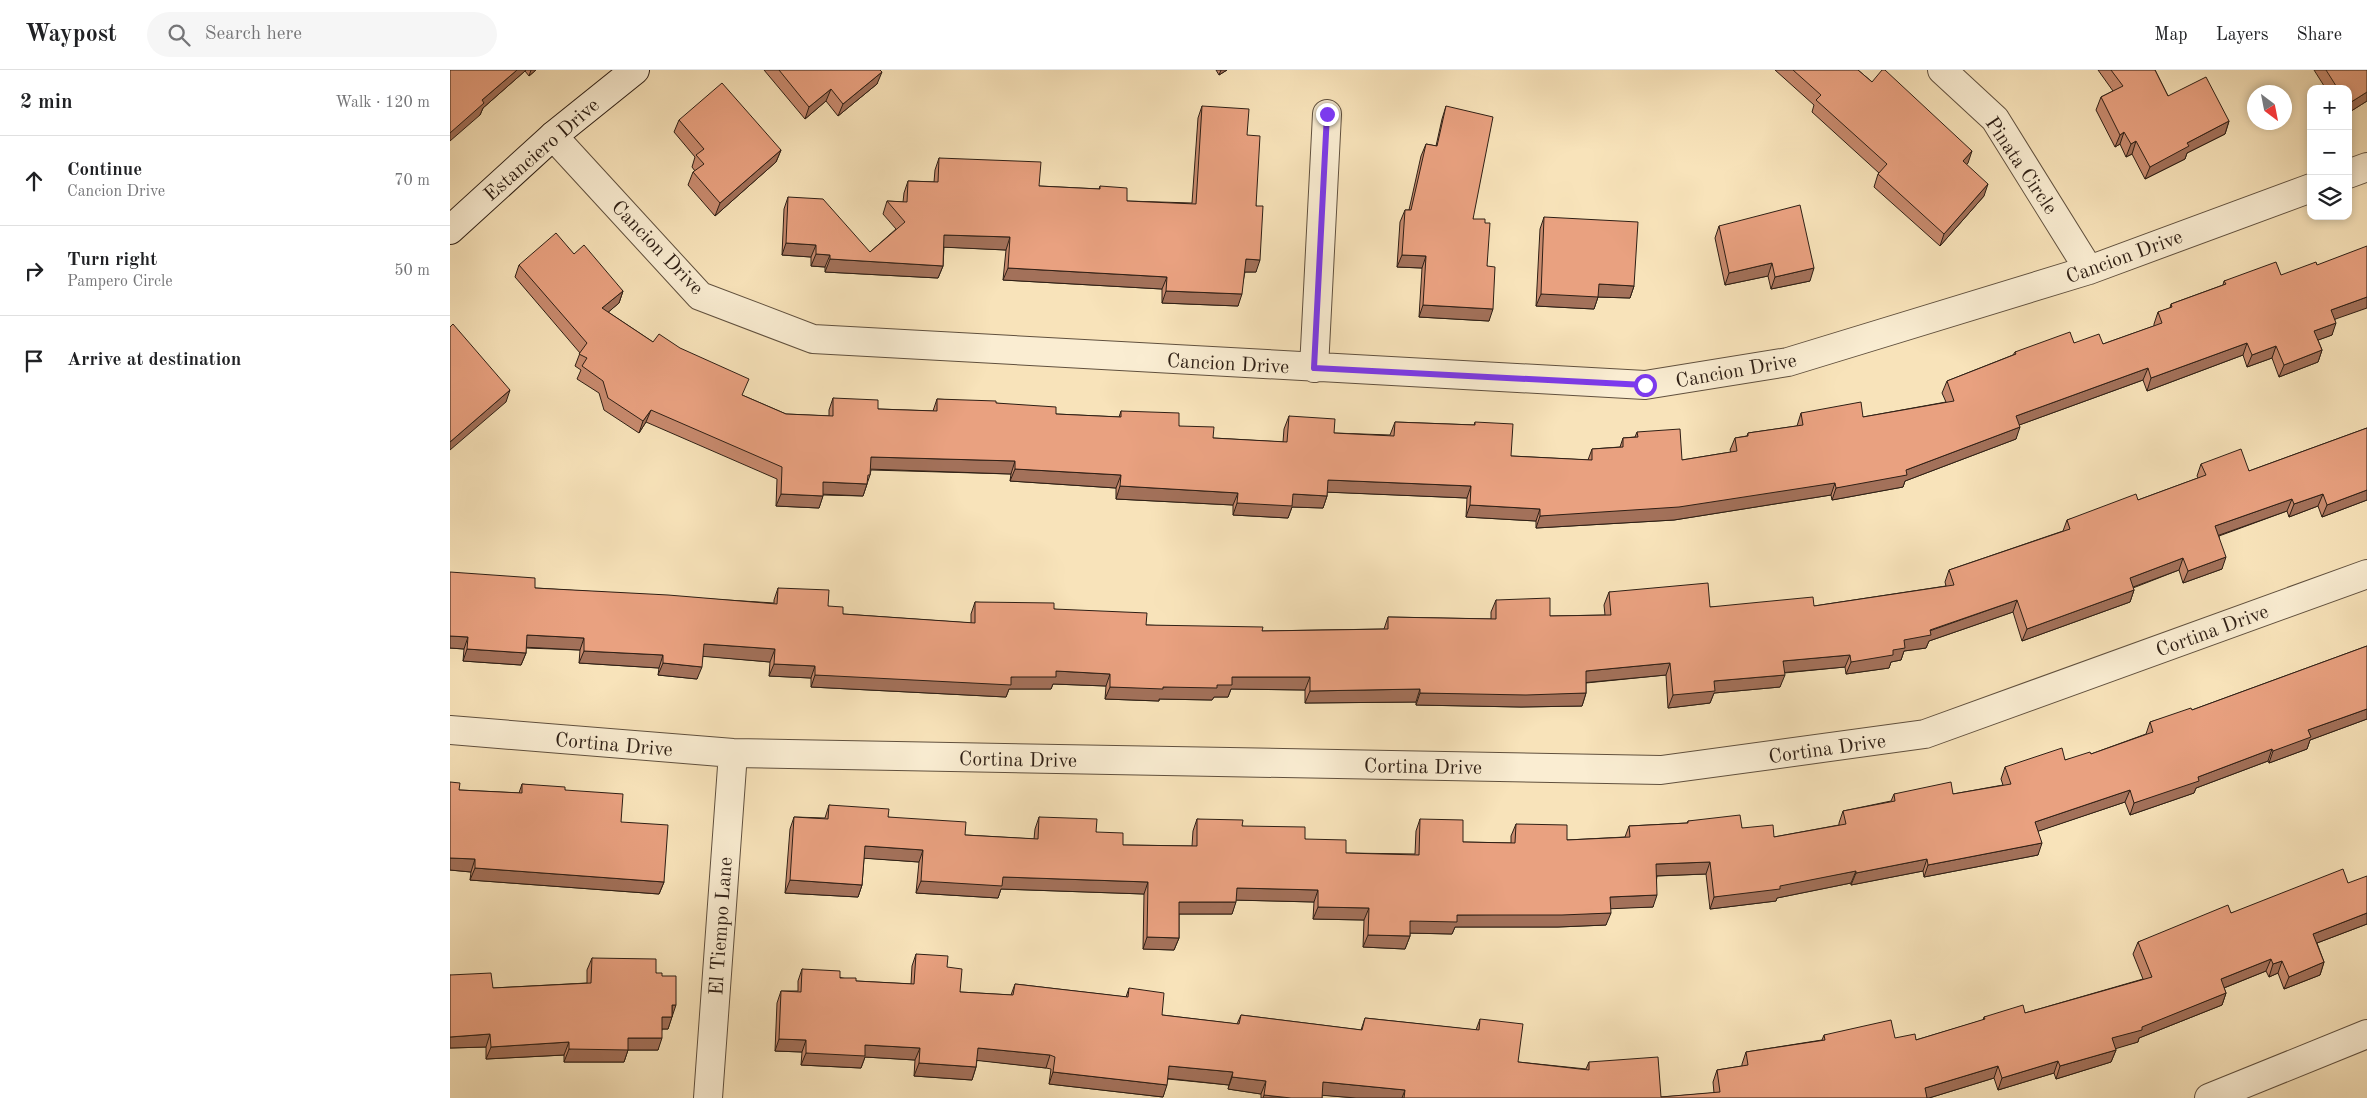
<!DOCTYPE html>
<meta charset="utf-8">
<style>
body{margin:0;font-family:"Old Standard TT",serif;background:#f6f6f6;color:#202124}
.controls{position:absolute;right:15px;top:15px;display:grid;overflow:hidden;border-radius:10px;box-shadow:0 2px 8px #0003}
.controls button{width:45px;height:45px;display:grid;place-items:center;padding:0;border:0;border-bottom:1px solid #e0e0e0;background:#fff;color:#202124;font:25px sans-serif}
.compass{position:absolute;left:1797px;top:15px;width:45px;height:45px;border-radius:50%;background:#fff;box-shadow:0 2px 8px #0003;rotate:148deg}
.stop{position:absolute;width:15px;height:15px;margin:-11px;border:4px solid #7c3aed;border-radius:50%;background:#fff}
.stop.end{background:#7c3aed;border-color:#fff;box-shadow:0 1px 5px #0008}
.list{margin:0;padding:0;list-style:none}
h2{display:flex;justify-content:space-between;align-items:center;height:65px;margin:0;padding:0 20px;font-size:21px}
h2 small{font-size:16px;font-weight:400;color:#757577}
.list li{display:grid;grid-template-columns:32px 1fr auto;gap:15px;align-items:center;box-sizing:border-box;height:90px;padding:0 20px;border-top:1px solid #e0e0e0}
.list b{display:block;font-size:19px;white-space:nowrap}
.list p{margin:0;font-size:16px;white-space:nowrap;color:#757577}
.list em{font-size:16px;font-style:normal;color:#757577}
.icon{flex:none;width:28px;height:28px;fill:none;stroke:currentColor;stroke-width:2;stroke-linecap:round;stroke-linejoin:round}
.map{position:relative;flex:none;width:1917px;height:1028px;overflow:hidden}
header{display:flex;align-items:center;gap:30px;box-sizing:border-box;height:70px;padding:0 25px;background:#fff;border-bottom:1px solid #e0e0e0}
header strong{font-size:24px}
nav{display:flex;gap:28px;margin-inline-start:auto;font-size:18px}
.search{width:350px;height:45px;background:#f6f6f6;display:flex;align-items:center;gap:12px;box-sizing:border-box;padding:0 18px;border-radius:28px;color:#757577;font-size:19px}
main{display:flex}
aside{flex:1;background:#fff}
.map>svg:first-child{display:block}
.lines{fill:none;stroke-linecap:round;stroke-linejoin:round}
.street-casing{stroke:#60503e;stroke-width:30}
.secondary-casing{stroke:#2e1f15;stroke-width:30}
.street{stroke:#faedd2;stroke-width:28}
.secondary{stroke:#faedd2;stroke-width:28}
.wall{fill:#c88a6e;stroke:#2e1f15}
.shaded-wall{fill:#a3715a;stroke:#2e1f15}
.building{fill:#e9a180;stroke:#2e1f15}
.route{stroke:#7c3aed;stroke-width:6}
.labels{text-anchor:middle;stroke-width:5;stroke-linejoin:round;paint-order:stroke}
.street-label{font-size:20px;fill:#2e1f15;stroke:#faedd2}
</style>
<header>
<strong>Waypost</strong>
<div class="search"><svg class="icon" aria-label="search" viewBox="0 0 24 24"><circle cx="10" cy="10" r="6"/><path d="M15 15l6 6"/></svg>Search here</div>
<nav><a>Map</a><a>Layers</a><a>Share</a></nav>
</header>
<main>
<aside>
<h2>2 min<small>Walk · 120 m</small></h2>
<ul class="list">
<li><svg class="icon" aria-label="ahead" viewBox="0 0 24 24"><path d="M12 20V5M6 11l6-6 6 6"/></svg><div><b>Continue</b><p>Cancion Drive</p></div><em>70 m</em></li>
<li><svg class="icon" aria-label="right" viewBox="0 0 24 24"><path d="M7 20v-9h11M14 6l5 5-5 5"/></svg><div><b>Turn right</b><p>Pampero Circle</p></div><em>50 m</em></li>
<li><svg class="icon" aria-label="arrive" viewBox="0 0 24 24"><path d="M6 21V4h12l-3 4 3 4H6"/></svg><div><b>Arrive at destination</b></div></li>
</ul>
</aside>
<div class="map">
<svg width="1917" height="1028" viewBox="0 0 1917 1028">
<rect width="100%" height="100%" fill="#f8e3ba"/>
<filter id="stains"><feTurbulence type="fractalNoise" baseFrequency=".004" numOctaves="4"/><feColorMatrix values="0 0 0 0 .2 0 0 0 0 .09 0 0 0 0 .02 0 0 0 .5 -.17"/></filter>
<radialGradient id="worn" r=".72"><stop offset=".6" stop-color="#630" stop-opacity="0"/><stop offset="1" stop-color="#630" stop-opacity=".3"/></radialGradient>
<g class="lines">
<defs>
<path id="street" d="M1492 0 1545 49 1639 200
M103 66 250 226 363 269 1195 315 1338 292 1639 200 1861 118
M1898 104 1917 97
M864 298 877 44
M0 660 283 683 1211 700 1475 664 1917 504
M258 1028 283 683
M1759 1028 1917 964"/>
<path id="secondary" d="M0 160 103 66 185 0"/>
</defs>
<use href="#street" class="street-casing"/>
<use href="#secondary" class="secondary-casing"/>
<use href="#street" class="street"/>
<use href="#secondary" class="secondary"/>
</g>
<path class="wall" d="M0 0H86L79 6 75 1 33 38 30 45Z
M314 0H430L427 14 388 46 376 31 355 49Z
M766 0H777L769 5Z
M1325 0H1408L1518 93 1516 95 1534 126 1490 176 1424 117 1428 104 1429 103 1362 42 1364 35Z
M1648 0H1705L1718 26 1779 51 1775 64 1737 83 1735 89 1695 109 1682 84 1676 87 1670 74 1665 77 1646 40 1651 27 1663 21Z
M1864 0H1917V31L1898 43V19H1876Z
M752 36 797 65 806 136V202H795L788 236 712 233V219L553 210 556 180 494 177 493 196 488 208 375 202V197L361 196V187L332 185 334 139 338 127 420 182 446 159 433 144 437 131 453 132 454 123 458 111 484 112 485 100 489 88 589 116 649 119 650 116 677 131 742 133 748 48Z
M996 36 1023 149 1037 196 1039 251 969 247 972 198 947 197 950 152 955 140H959L971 86 976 74 986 76 992 49Z
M229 50 331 80 326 92 265 146 238 115 243 102 245 101 242 97 245 87 224 62Z
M1094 147 1184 216 1180 228 1148 227 1144 239 1086 236 1090 159Z
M1269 156 1360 211 1321 219 1318 206 1275 215 1265 168Z
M124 184 173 221 169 233 158 242 203 272 292 325 336 344 379 346V340L383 328 428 339 483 341 487 329 546 333 606 344 669 347 671 341 729 356 763 368 833 372 834 359 839 346 884 363 940 365 945 352 1024 355 1025 352 1061 386 1138 390 1142 379 1170 377 1173 368 1185 367 1187 362 1232 390 1281 382 1280 380 1285 368 1297 366 1298 363 1347 356 1351 343 1413 347 1496 332 1492 323 1497 311 1563 285 1565 282 1624 273 1653 274 1704 256V254L1708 242 1720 238 1721 234 1773 215 1774 211 1831 205 1885 249 1882 265 1868 270 1872 280 1868 292 1829 307 1822 288 1797 297 1793 285 1697 321 1693 310 1569 355 1566 369 1455 411 1453 417 1382 430 1381 425 1224 450 1086 458V451L1016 447 1017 428 877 422V426L873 438 842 437 838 448 783 445V435L666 429V418L560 411 561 404 421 400 420 405 413 426 373 425 369 438 326 436 327 409 196 352 189 363 154 340 149 323 127 309 131 300 125 296 130 283 65 207 69 195Z
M1917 358V430L1872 447 1868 436 1839 447 1837 441 1769 466 1772 499 1733 513 1729 500 1683 518 1684 520 1680 532 1572 571 1563 542 1479 571 1476 578 1454 581 1451 590 1441 592 1439 598 1396 604 1395 597 1334 603 1330 617 1264 623 1260 633 1218 638 1216 605 1136 613V623L1132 636 1071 637 966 635V632L855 633V620L781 619 778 627H764L762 630 709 629V631L655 629 656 616 603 614 601 619H559L556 627 361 617V608L319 606 320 592 253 586 247 609 208 605 209 598 129 593 130 580 76 578V583L71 595 13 591 14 579 0 578 85 518 324 533V530L328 518 378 536 393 544 521 553V544L525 532 604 539 696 555 812 561 934 559 938 547 1041 549V542L1046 530 1100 546 1155 545 1154 535 1159 522 1260 537 1364 536 1496 516 1495 512 1499 500 1613 461 1617 450 1688 430 1748 408 1747 406 1751 394 1799 401Z
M1917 576V649L1860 670 1857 679 1819 693 1818 691 1746 718 1744 723 1680 745 1675 732 1588 761V785L1474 807 1473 801 1401 815V813L1327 828 1326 831 1260 839 1256 804 1207 806 1203 837 1160 838 1156 855 1108 857H1005L1002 864 960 863V866L955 879 913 877 914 850 863 849 864 832 786 830 782 844H729V868L724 880 693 879 694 824 551 819 548 828 466 823 469 792 414 788 412 815 408 827 335 823 340 759 344 747 375 748 379 735 438 747 515 765 584 769 585 759 589 747 646 762 673 775 742 776 743 761 747 749 792 756 855 769 896 783 965 784 966 761 970 749 1013 772 1061 773V766L1066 754 1117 770 1175 767 1179 756 1237 753 1238 751 1292 758 1324 767 1389 755V753L1393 741 1441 731 1444 724H1503L1553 715 1551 709 1555 697 1615 690 1641 684 1696 664 1700 652 1742 640Z
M0 712 9 720 69 723 72 714 115 720 171 752 214 812 209 824 20 810 21 802 0 800Z
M1898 813 1917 854 1867 873 1874 892 1870 905 1834 919 1828 903 1819 907 1816 901 1774 918 1776 923 1772 935 1689 968 1688 972 1665 978 1666 980 1661 992 1606 1009 1604 1003 1548 1020 1544 1008 1479 1028H906L872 1025V1028H811V1024L778 1019 779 1015 718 1009 713 1027 599 1014 601 999 596 998 527 990 526 997 522 1010 464 1006 465 990 415 987 411 998 351 995 352 982 325 981 327 933 331 921H348V911L352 899 406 911 461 914 462 896 466 884 497 897 510 922 561 925 565 914 676 927 679 918 712 945 787 954 791 945 911 960 915 948 1026 960 1030 949 1068 992 1136 999 1139 992 1211 1027 1264 1023 1263 1012 1267 1000 1292 996V994L1296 982 1372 970 1374 965 1466 970 1533 950 1534 947 1575 943 1693 909 1683 884 1688 872 1781 843Z
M142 888 206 903 212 906 222 946 218 959H212L208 980H178L174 992H114V985L36 989V977L0 978V905L43 918 137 913V900Z"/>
<path class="shaded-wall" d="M67 0H76L75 1 33 38 30 45 0 71V63L32 30Z
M81 0H86L79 6Z
M771 0H777L769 5Z
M432 2 427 14 388 46 393 34Z
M381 19 376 31 355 49 359 37Z
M1917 22V31L1898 43V34Z
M1779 51 1775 64 1737 83 1735 89 1695 109 1700 97 1737 73Z
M1674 62 1670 74 1665 77 1670 65Z
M1686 71 1682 84 1676 87 1681 74Z
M331 80 326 92 265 146 270 133Z
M1522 81 1518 93 1508 104 1513 91Z
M1538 114 1534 126 1490 176 1494 164Z
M494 165 560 167 556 180 490 177Z
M336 173 366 175 361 187 332 185Z
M366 184 380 185 375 197 361 196Z
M952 185 976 186 972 198 947 197Z
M380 189 493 196 488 208 375 202Z
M796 189 810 190 806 202H792Z
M1322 193 1318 206 1275 215 1279 203Z
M558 198 717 207 712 219 553 210Z
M1364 198 1360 211 1321 219 1325 207Z
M1149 214 1184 216 1180 228 1148 227 1144 239 1086 236 1091 224Z
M173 221 169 233 148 251 152 238Z
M716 221 792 224 788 236 712 233Z
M1917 227V238L1877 252 1881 240Z
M973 235 1043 239 1039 251 969 247Z
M1886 253 1882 265 1860 273 1864 261Z
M1797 273 1793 285 1697 321 1701 308Z
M1826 276 1822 288 1797 297 1802 285Z
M1872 280 1868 292 1829 307 1834 295Z
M1698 298 1693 310 1561 358 1566 346Z
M60 320 56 332 0 380V372Z
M201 340 196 352 189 363 193 351Z
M1570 357 1566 369 1455 411 1453 417 1382 430 1386 418 1456 400Z
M421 387 565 391 561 404 417 399Z
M565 399 671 405 666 418 560 411Z
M878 410 1021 416 1017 428 874 422Z
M373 412 417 414 413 426 369 424Z
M1385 413 1381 425 1224 450 1086 458 1090 446Z
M670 416 788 423 783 435 666 429Z
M1917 420V430L1872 447 1877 435Z
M331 424 373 426 369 438 326 436Z
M843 424 877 426 873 438 842 437 838 448 783 445 787 433Z
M1873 424 1868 436 1839 447 1844 434Z
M1842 429 1837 441 1761 468 1765 456Z
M1020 435 1090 439 1086 451 1016 447Z
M1776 487 1772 499 1733 513 1738 501Z
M1733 488 1729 500 1675 520 1680 508Z
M1684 520 1680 532 1572 571 1577 559Z
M1567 530 1563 542 1479 571 1476 578 1454 581 1451 590 1441 592 1439 598 1396 604 1401 592 1443 580 1454 570Z
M77 565 134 568 130 580 72 577Z
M0 566 18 567 14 579 0 578Z
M254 574 325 579 320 592 249 586Z
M17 579 76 583 71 595 13 591Z
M134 581 213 585 209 598 129 593Z
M1400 585 1395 597 1329 603 1333 591Z
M213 593 252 597 247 609 208 605Z
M1220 593 1216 605 1131 613 1136 601Z
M324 594 365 596 361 608 319 606Z
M606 601 660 604 656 616 603 614 601 619H559L556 627 361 617 365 605 561 607Z
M1335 605 1330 617 1264 623 1260 633 1218 638 1223 625 1264 611Z
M782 607H860L855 620 781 619 778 627H764L762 630 709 629V631L655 629 660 617H713L767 615Z
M970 619 966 632 855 633 860 621Z
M970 623H1136L1132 636 1071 637 966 635Z
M1917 639V649L1860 670 1857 679 1819 693 1823 681 1858 660Z
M1822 679 1818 691 1746 718 1744 723 1680 745 1684 733 1748 707Z
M1680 720 1675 732 1580 764 1585 752Z
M1592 773 1588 785 1474 807 1478 795Z
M415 776 473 780 469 792 411 788Z
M0 788 25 789 21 802 0 800Z
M1477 789 1473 801 1401 815 1406 803Z
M1260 792 1256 804 1202 806 1206 794Z
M25 798 214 812 209 824 20 810Z
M1406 801 1401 813 1327 828 1326 831 1260 839 1264 827Z
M553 807 698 812 694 824 551 819 548 828 466 823 471 811Z
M340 810 412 815 408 827 335 823Z
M787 818 868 820 864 832 782 830Z
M1207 825 1203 837 1155 839 1160 827Z
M729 832H786L782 844H725Z
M868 837 919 838 914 850 863 849Z
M1161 843 1156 855 1108 857H1005L1002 864 956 863 960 851 1007 845Z
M1917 843V854L1859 876 1863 864Z
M918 865 960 866 955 879 913 877Z
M697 867 729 868 724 880 693 879Z
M1821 889 1816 901 1766 921 1771 909Z
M1832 891 1828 903 1819 907 1823 894Z
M1874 892 1870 905 1834 919 1839 907Z
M1776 923 1772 935 1689 968 1688 972 1658 981 1662 968Z
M222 935H226L222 947Z
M212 947H222L218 959H208Z
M40 964 36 977 0 978V967Z
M178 968H212L208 980H178L174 992H114L119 979Z
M329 969 356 970 352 982 325 981Z
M119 972 114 985 36 989 41 977Z
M415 975 470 978 465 990 415 987 411 998 351 995 356 983Z
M528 978 600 985 596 998 523 990Z
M1666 980 1661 992 1606 1009 1610 996Z
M1608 991 1604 1003 1548 1020 1552 1008Z
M469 993 526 997 522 1010 464 1006Z
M719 996 783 1002 779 1015 714 1008Z
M1548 996 1544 1008 1479 1028H1471L1475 1018Z
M603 1002 717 1015 713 1027 599 1014Z
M782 1007 816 1011 811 1024 778 1019Z
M873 1012 955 1020 952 1028H906L869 1025Z
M814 1025 841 1028H813Z"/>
<path class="building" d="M0 0H67L32 30 34 33 0 63Z
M329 0H430L432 2 393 34 381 19 359 37Z
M1343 0H1408L1422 12 1432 0H1435L1522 81 1513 91 1538 114 1494 164 1428 104 1437 94 1366 30 1371 25Z
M1661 0H1705L1718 26 1756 7 1779 51 1737 73 1739 76 1700 97 1686 71 1681 74 1674 62 1670 65 1651 27 1673 16Z
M1876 0H1917V22L1898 34V19H1888Z
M272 13 331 80 270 133 243 102 254 94 246 85 254 79 229 50Z
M752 36 799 39 797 65 810 66 806 136H813L810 190 796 189 792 224 716 221 717 207 558 198 560 167 494 165 493 196 380 189V185L366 184V175L336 173 338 127 373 129 420 182 455 152 437 131 457 132 458 111 488 112 489 88 591 92 589 116 650 119V116L677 118V131L746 134Z
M996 36 1043 47 1023 149H1035V153H1040L1037 196 1045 197 1043 239 973 235 976 186 952 185 955 140H961L976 74 987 76Z
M1350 135 1364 198 1325 207 1322 193 1279 203 1269 156Z
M1094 147 1188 152 1184 216 1149 214 1148 227 1091 224Z
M106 163 124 184 134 175 173 221 152 238 203 272 209 264 230 278 299 309 292 325 336 344 383 346V328L428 330V339L487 341V329L546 331V333L606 337V344L671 347V341L729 343V356L764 357 763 368 837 372 839 346 885 349 884 363 944 366 945 352 1025 355V352L1063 354 1061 386 1142 390V379L1173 377V368L1188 367 1187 362 1230 359 1232 390 1287 381 1285 368 1298 366V363L1353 355 1351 343 1411 332 1413 347 1504 331 1497 311 1566 284 1565 282 1620 262 1624 273 1649 264 1653 274 1712 253 1708 242 1722 237 1721 234 1776 214 1774 211 1826 192 1831 205 1866 192 1867 195 1917 176V227L1881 240 1886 253 1864 261 1872 280 1834 295 1826 276 1802 285 1797 273 1701 308 1698 298 1566 346 1570 357 1456 400 1457 405 1386 418 1385 413 1229 437 1090 446V439L1020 435 1021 416 878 410 877 426 843 424 842 436 787 433 788 423 670 416 671 405 565 399V391L421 387 420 405H418L417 414 373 412V426L331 424 332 397 201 340 193 351 158 328 153 311 132 296 137 288 129 284 137 273 69 195Z
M3 254 60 320 0 372V257Z
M1917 358V420L1877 435 1873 424 1844 434 1842 429 1765 456 1776 487 1738 501 1733 488 1680 508 1684 520 1577 559 1567 530 1480 560 1481 565 1454 570 1455 578 1443 580V585L1401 592 1400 585 1333 591 1335 605 1264 611 1265 621 1223 625 1220 593 1136 601V623L1076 625 970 623V619L860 621V607H782V615H767V618L713 617V619L660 617V604L606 601V607H561V615L365 605V596L324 594 325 579 254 574 252 597 213 593V585L134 581V568L77 565 76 583 17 579 18 567 0 566V502L85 508V518L218 525 327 534 328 518 379 520 378 536 393 537V544L525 553V532L604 533V539L697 543 696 555 813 557 812 561 938 559V547L1046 549V530L1100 528V546L1161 545 1159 522 1258 513 1260 537 1363 527 1364 536 1504 515 1499 500 1620 459 1617 450 1686 424 1688 430 1756 405 1751 394 1791 379 1799 401Z
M1917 576V639L1858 660 1861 667 1823 681 1822 679 1748 707 1749 711 1684 733 1680 720 1585 752 1592 773 1478 795 1477 789 1406 803V801L1330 816V819L1264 827 1260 792 1206 794 1207 825 1160 827 1161 843 1112 845H1007V852L960 851V866L918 865 919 838 868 837V820L787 818 786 832H729V868L697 867 698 812 553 807 552 816 471 811 473 780 415 776 412 815 340 810 344 747 378 749 379 735 439 739 438 747 516 752 515 765 588 769 589 747 647 749 646 762 673 763V775L747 776V749L793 750 792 756 855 757V769L896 770V783L969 785 970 749 1013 750V772L1065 773 1066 754 1117 755V770L1180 767 1179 756 1238 753V751L1290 745 1292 758 1323 755 1324 767 1396 754 1393 741 1445 731 1444 724 1501 712 1503 724 1561 714 1555 697 1612 678 1615 690 1640 682 1641 684 1703 662 1700 652 1741 638 1742 640Z
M0 712 10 713 9 720 72 723V714L115 717V720L173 724 171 752 218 755 214 812 25 798V789L0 788Z
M1893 799 1898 813 1917 806V843L1863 864 1874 892 1839 907 1832 891 1823 894 1821 889 1771 909 1776 923 1692 957V960L1662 968 1666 980 1610 996 1608 991 1552 1008 1548 996 1475 1018 1477 1028H954L955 1020 873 1012 872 1028H841L814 1025 816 1011 782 1007 783 1002 719 996 717 1015 603 1002 605 987 600 985 528 978 526 997 469 993 470 978 415 975V986L356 983V970L329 969 331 921 351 922 352 899 390 901V908H406V911L464 914 466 884 498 886 497 897 512 899 510 922 563 925 565 914 678 927 679 918 714 923 712 945 789 954 791 945 912 960 915 948 1029 960 1030 949 1073 954 1068 992 1139 1000V992L1208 987 1211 1027 1270 1022 1267 1000 1298 995 1296 982 1375 970 1374 965 1441 950 1445 968 1465 964 1466 970 1535 949 1534 947 1573 935 1575 943 1702 907 1688 872 1778 835 1781 843Z
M142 888 206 889V903H212V906H226V935H222V947H212V968H178V980L119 979V972L41 977 40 964 0 967V905L41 903 43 918 141 913Z"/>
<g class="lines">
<path class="route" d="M877 44 864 298 1195 315"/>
</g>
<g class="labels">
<g class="street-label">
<text transform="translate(91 79) rotate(-41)" y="7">Estanciero Drive</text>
<text transform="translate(1572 95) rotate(56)" y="7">Pinata Circle</text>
<text transform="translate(208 177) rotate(46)" y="7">Cancion Drive</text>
<text transform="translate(1674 186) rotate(-20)" y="7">Cancion Drive</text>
<text transform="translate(778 293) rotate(3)" y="7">Cancion Drive</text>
<text transform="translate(1286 300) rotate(-10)" y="7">Cancion Drive</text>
<text transform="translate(1762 560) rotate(-20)" y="7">Cortina Drive</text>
<text transform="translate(164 674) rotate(5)" y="7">Cortina Drive</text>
<text transform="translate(1377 678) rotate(-8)" y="7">Cortina Drive</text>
<text transform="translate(568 689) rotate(1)" y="7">Cortina Drive</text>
<text transform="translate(973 696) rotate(1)" y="7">Cortina Drive</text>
<text transform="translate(270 856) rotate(-86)" y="7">El Tiempo Lane</text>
</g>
</g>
<rect width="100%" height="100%" filter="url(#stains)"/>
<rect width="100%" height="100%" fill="url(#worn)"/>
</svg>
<div class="controls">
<button>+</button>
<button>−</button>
<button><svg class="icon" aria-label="layers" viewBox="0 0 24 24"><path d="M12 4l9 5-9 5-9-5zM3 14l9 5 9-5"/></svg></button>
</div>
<svg class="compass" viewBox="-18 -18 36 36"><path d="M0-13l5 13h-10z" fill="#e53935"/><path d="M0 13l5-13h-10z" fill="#757577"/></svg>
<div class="stop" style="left:1195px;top:315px"></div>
<div class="stop end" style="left:877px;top:44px"></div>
</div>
</main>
